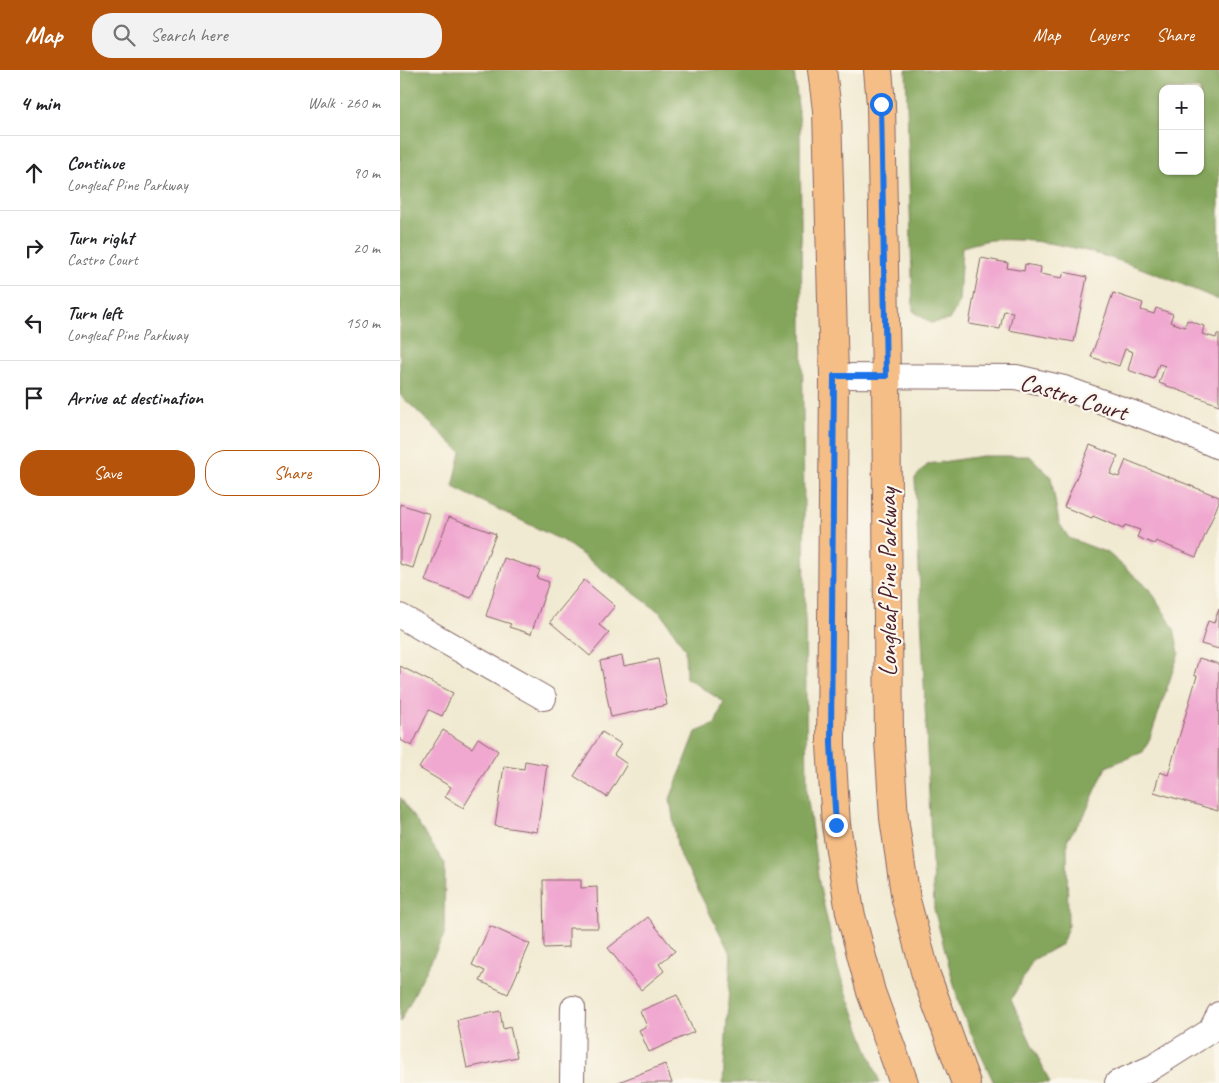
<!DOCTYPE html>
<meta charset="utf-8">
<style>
body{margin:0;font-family:Caveat,sans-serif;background:#f2f2f2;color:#202124}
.controls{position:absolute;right:15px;top:15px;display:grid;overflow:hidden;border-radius:10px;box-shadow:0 1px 4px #0004}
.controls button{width:45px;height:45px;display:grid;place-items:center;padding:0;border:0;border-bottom:1px solid #e0e0e0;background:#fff;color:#202124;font:25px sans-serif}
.stop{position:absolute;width:15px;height:15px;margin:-11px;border:4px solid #1a73e8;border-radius:50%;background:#fff}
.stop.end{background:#1a73e8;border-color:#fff;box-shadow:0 1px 5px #0008}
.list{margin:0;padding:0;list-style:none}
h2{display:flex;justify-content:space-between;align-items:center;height:65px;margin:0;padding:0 20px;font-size:21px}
h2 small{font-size:16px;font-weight:400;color:#757577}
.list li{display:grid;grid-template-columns:32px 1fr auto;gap:15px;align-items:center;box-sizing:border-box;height:75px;padding:0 20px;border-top:1px solid #e0e0e0}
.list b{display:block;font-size:19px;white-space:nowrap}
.list p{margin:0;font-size:16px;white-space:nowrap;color:#757577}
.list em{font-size:16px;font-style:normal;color:#757577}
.actions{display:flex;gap:10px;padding:15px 20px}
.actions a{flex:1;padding:11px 0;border:1px solid #b45309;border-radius:20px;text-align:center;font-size:18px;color:#b45309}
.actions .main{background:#b45309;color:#fff}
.icon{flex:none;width:28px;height:28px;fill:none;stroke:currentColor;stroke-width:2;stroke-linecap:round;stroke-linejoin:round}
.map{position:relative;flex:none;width:819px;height:1013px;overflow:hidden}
header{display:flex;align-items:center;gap:30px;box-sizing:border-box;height:70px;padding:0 25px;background:#b45309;color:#fff}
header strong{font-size:24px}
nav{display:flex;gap:28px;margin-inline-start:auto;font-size:18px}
.search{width:350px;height:45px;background:#f2f2f2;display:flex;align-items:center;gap:12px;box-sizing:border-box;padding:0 18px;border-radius:20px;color:#757577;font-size:19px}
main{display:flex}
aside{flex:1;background:#fff}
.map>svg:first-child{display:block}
.forest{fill:#84a65b;stroke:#676243;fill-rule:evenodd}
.building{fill:#f0a8d0}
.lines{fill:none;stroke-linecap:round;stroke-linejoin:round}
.minor-casing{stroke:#846665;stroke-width:26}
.major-casing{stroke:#846665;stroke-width:30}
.minor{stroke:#fff;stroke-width:24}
.major{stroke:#f6be87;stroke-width:28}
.route{stroke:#1a73e8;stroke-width:6}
.labels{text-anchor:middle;stroke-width:4.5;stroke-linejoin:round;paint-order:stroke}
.street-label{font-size:25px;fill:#4a1f2b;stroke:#fbf7ec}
</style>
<header>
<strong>Map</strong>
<div class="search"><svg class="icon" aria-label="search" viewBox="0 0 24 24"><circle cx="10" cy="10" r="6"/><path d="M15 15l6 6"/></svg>Search here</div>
<nav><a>Map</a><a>Layers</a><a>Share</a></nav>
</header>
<main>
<aside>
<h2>4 min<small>Walk · 260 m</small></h2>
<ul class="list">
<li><svg class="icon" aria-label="ahead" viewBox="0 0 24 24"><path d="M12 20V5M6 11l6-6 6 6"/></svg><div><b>Continue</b><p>Longleaf Pine Parkway</p></div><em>90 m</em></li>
<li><svg class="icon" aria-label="right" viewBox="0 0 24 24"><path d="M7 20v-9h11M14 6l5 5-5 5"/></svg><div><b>Turn right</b><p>Castro Court</p></div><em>20 m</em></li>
<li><svg class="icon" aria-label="left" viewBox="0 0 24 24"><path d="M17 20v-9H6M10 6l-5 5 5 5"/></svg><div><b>Turn left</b><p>Longleaf Pine Parkway</p></div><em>150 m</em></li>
<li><svg class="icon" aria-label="arrive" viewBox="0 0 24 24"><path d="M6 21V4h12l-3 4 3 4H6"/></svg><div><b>Arrive at destination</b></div></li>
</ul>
<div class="actions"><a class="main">Save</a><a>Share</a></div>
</aside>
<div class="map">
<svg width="819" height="1013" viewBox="0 0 819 1013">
<rect width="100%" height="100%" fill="#fbf7ec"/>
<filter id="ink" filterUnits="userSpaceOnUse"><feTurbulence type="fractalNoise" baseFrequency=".02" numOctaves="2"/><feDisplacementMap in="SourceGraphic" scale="10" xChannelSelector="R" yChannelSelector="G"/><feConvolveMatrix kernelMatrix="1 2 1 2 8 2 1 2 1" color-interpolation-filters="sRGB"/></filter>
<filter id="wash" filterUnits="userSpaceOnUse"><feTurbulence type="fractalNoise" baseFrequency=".0096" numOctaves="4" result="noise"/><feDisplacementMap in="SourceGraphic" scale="20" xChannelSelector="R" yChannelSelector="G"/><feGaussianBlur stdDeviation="1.12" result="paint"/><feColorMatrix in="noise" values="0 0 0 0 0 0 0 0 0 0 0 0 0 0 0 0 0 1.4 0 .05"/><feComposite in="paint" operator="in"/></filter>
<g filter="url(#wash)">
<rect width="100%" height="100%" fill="#f1ead2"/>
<path class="forest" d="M0 0H394L400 54 407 723 419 813 438 899 480 1013H323L331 885 278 781 270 729 296 662 315 654 324 632 286 608 285 579 262 544 165 472 53 417 61 382 0 325Z
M506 0H819V230C748 200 671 166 592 170 582 171 571 175 562 177L559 233 549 250 531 253 513 241ZM763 19H800V101H763Z
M582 386H630L651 407 659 453 669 468 708 483 750 519 774 559 779 583 750 668 743 682 706 697 685 744 667 770 668 857 662 874 633 890 611 930 650 1013H594L561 941 534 839 515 408 528 394Z
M0 727 45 794 44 865 0 952Z"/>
<g id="blocks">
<path class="building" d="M581 188 608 193 607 198 624 201 625 194 641 197 640 204 662 208 664 202 687 207 674 272 609 260 613 242 604 241 600 259 569 254Z
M713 223 743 233 741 240 754 244 756 238 773 244 770 252 785 257 787 250 804 256 802 264 816 268 817 264H819V335L759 313 765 296 759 294 754 309 728 300 733 282 725 279 719 296 691 287Z
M690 375 718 386 710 404 719 407 726 390 819 427V432L796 487 756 471 754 474 737 467 740 460 725 455 723 459 693 446 692 448 664 437Z
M0 434 30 444 13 498 0 494Z
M49 447 96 464 71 528 25 511Z
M104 488 140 500 137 508 149 512 131 564 109 557 111 554 86 546Z
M184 510 215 536 199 555 209 563 190 586 150 552Z
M819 539V579L801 574 808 551 814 553Z
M222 586 224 596 258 589 267 635 211 647 200 591Z
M799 588 819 594 818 741 754 722 760 702 768 705 797 606 794 605Z
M0 596 53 623 42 646 29 640 12 676 0 670Z
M43 660 72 678 78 668 98 681 63 738 45 727 51 717 19 698Z
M202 662 221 674 214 685 227 694 207 727 174 706Z
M125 691 147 695 137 762 95 756 104 696 124 699Z
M143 810H181V818L197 817 198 858H169V877L144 878Z
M248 847 275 881 259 894 264 901 241 920 208 878Z
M90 856 130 874 108 924 80 911 85 901 72 895Z
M277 925 294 962 249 982 239 960 247 956 240 941Z
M100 941 103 959 110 957 117 987 67 998 57 950Z
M265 994 272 1013H216Z"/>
</g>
</g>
<g filter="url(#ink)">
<use href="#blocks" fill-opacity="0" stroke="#846665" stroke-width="1"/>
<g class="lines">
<defs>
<path id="minor" d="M434 306 616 307 664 318 772 357 819 377
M0 546 144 628
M172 1013 173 938
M717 1013 753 997 810 961 819 944"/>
<path id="major" d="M422 0 427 40 434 306 431 674 436 755 450 842 471 922 504 1013
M478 0 481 34 486 306 489 671 494 748 506 830 526 905 566 1013"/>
</defs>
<use href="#minor" class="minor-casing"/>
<use href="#major" class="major-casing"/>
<use href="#minor" class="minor"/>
<use href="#major" class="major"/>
</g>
</g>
<g class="lines" filter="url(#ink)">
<path class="route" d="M436 755 431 674 434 306H486L481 34"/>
</g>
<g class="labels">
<g class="street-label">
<text transform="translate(674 326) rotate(17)" y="9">Castro Court</text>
<text transform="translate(487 512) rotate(-90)" y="9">Longleaf Pine Parkway</text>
</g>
</g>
</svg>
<div class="controls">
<button>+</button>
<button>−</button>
</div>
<div class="stop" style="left:481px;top:34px"></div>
<div class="stop end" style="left:436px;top:755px"></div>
</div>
</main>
